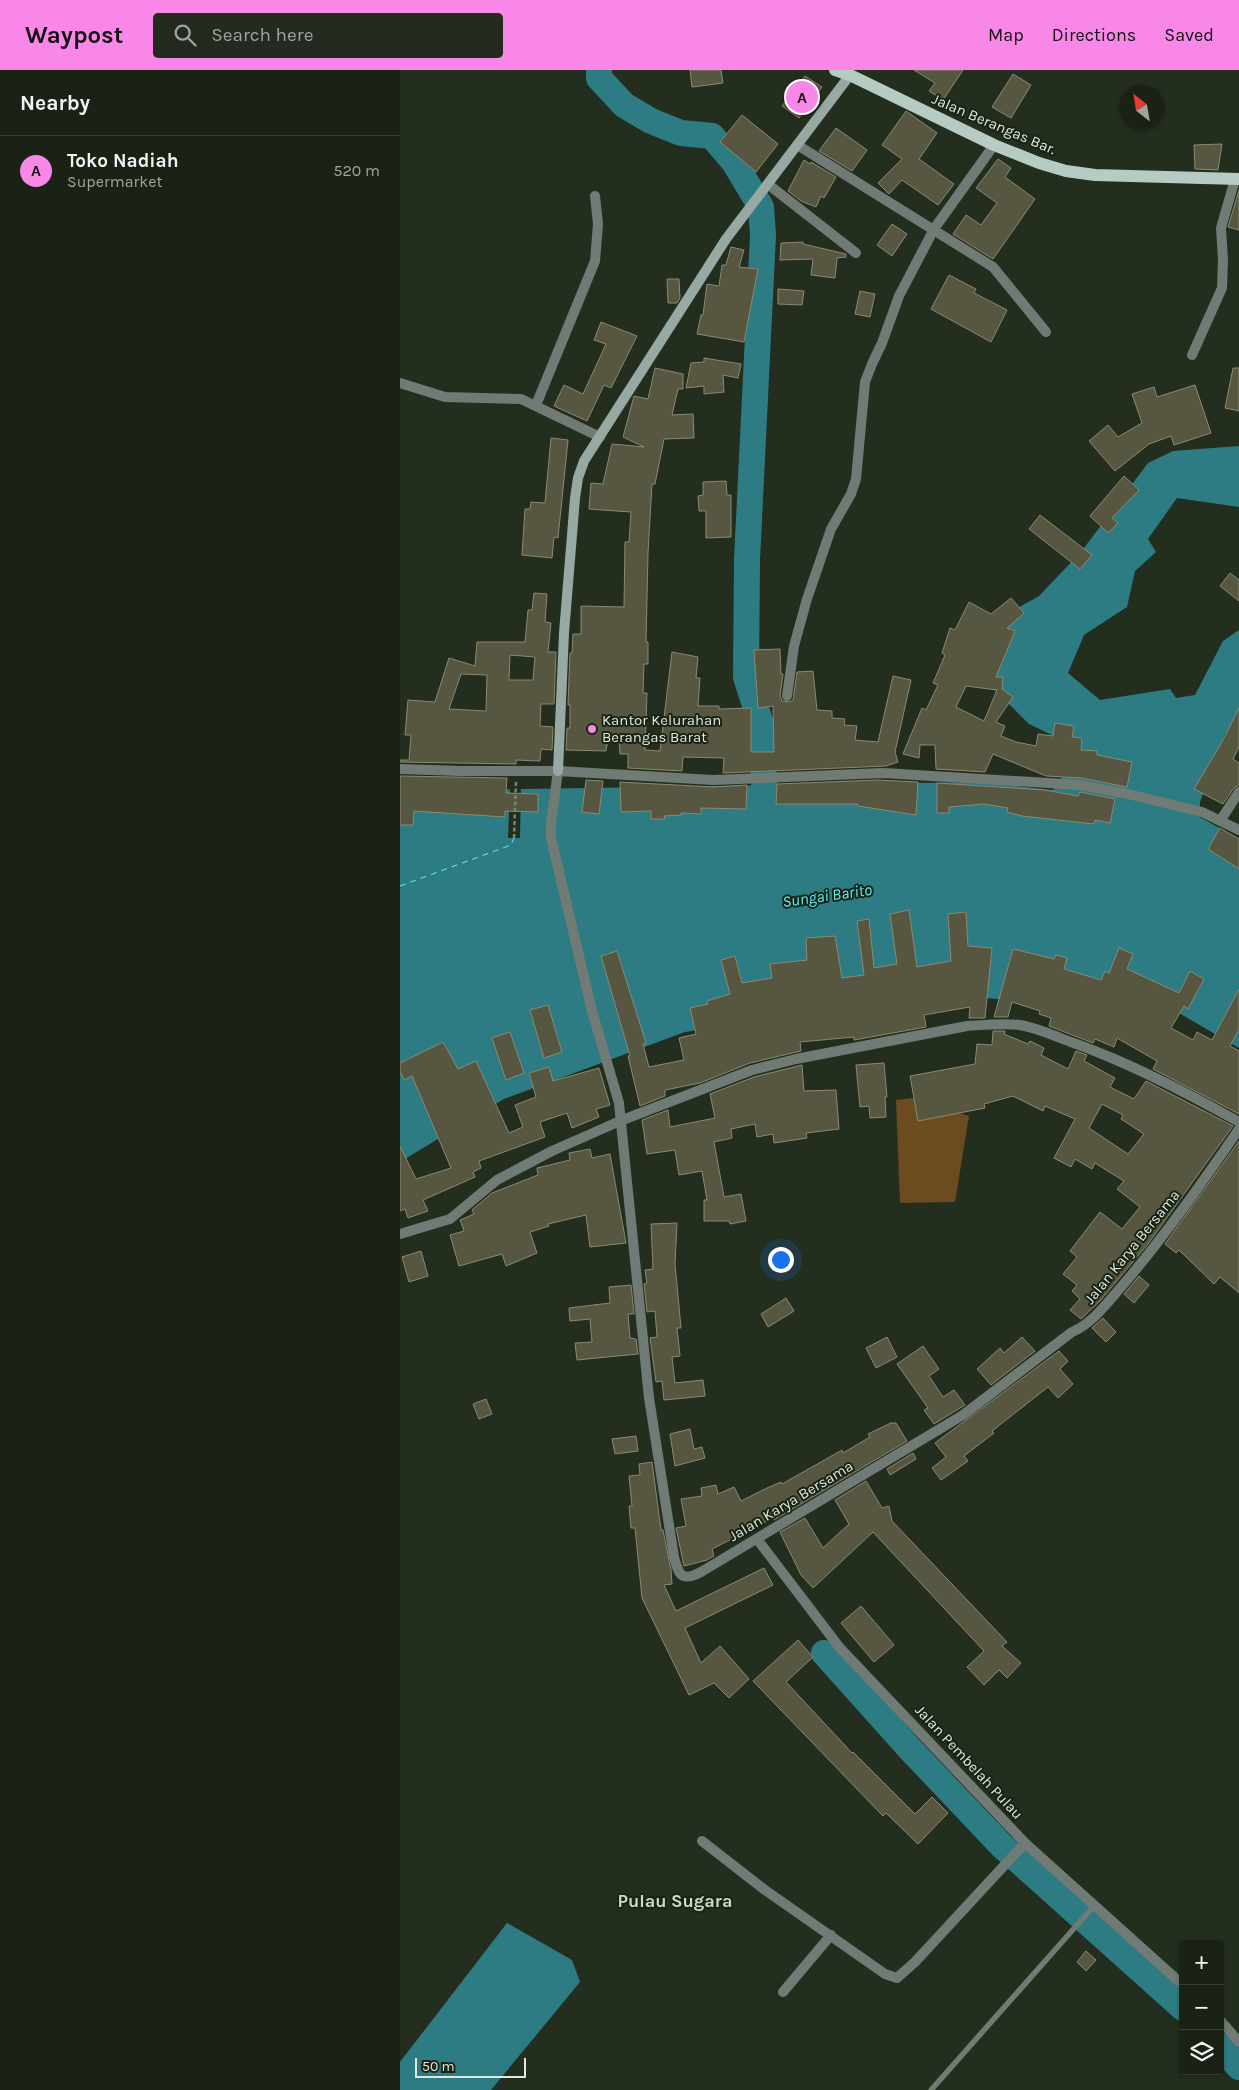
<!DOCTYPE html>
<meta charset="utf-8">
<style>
body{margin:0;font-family:Karla,sans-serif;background:#232a1f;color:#f1f3f6}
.controls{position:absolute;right:15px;bottom:15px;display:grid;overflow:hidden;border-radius:5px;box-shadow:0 1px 4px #0004}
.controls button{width:45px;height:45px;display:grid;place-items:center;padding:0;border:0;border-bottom:1px solid #383f35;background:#1a2216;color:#f1f3f6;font:25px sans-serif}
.compass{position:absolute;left:719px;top:15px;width:45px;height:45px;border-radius:50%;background:#1a2216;box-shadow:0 1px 4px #0004;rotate:329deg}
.scale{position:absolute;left:15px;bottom:12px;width:111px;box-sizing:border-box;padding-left:5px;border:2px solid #e0e7dd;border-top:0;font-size:14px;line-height:18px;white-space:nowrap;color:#e0e7dd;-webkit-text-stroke:4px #192415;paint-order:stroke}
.you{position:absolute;left:380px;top:1189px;width:18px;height:18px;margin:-12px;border:4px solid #fff;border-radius:50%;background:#1a73e8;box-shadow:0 0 0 8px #1a73e833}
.badge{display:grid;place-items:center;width:32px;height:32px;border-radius:50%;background:#f987e8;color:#111;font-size:16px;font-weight:700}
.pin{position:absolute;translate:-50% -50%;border:2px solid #fff;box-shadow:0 1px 5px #0006}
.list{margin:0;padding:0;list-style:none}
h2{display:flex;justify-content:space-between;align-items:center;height:65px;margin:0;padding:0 20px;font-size:21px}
h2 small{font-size:16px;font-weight:400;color:#9fa4a1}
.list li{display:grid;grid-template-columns:32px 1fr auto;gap:15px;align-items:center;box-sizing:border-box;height:70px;padding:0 20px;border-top:1px solid #383f35}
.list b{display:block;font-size:19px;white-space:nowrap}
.list p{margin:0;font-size:16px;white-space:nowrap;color:#9fa4a1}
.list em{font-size:16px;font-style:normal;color:#9fa4a1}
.icon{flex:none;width:28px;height:28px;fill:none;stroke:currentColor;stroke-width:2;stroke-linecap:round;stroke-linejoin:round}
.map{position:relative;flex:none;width:839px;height:2020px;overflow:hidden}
header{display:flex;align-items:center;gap:30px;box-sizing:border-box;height:70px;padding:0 25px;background:#f987e8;color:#111}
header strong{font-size:24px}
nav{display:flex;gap:28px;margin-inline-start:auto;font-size:18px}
.search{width:350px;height:45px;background:#232a1f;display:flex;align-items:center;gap:12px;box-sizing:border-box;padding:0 18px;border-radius:5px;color:#9fa4a1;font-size:19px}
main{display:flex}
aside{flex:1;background:#1a2216}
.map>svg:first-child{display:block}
.green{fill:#6c4b1f}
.water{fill:#2d7c83}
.pier{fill:#232e1e}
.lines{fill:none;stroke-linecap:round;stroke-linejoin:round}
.river{stroke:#2d7c83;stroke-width:26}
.ferry{stroke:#5cf1fc;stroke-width:1;stroke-dasharray:6 5;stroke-linecap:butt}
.building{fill:#575641;stroke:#8b8a73;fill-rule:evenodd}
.path{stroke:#7a8476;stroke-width:2.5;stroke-dasharray:4 2.5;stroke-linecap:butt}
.lane{stroke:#707b76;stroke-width:5.5}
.street{stroke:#707b76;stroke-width:10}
.secondary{stroke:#97a9a2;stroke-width:10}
.primary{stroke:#b6ccc3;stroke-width:12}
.poi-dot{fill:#f987e8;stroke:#192415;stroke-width:2}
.labels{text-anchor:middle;stroke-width:4;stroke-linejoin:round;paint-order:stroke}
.street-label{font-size:15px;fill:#e0e7dd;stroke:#192415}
.poi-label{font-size:15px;fill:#e0e7dd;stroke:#192415;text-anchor:start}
.water-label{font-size:16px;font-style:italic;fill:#5cf1fc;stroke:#192415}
.quarter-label{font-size:18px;font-weight:bold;fill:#cbdac5;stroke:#192415}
</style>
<header>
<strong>Waypost</strong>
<div class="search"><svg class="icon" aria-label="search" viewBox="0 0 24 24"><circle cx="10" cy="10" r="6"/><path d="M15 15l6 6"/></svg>Search here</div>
<nav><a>Map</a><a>Directions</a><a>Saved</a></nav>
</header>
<main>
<aside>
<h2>Nearby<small></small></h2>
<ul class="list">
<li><span class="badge">A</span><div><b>Toko Nadiah</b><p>Supermarket</p></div><em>520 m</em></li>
</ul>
</aside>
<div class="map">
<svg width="839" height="2020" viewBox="0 0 839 2020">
<rect width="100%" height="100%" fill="#232e1e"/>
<path class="green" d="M514 1028 569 1046 555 1132 500 1133 496 1030Z"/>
<path class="water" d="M839 376V437L777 428 748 469 756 482 735 501 727 537 684 565 668 603 700 630 770 619 776 628 795 625 823 571 839 560V656L825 664 800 732V747L839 769V978L779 943 558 926 462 934 285 962 104 1029 0 1092V721L579 712 653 720 681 679 629 654 594 619 600 548 639 526 681 482 748 393 773 381Z
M107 1853 172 1890 180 1912 91 2020H0V1992Z"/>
<path class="pier" d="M110 716H121L120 768H108Z"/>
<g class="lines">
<path class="river" d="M199 0V8L224 35 251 51 281 63 312 66 334 92 361 137 363 165 347 490 346 607 361 654 366 752
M424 1583 510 1679 602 1776 783 1938
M820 1976 839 1997"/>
<path class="ferry" d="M0 816 111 775 114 768"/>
</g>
<path class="building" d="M290 0H321L323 13 292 17Z
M514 0H563L543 30 529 21 535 13Z
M613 4 631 15 611 48 592 37Z
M405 6 422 17 399 48 382 36Z
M506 41 537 63 519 89 554 114 538 135 502 110 489 124 478 113 502 89 482 75Z
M342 45 378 74 356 102 320 72Z
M436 58 467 80 452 101 419 81Z
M822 74 818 100 795 99 794 75Z
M598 89 611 98 605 107 635 129 593 189 553 164 566 145 581 155 597 133 576 118Z
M404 90 410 94 411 92 436 107 424 128 421 126 416 137 401 131 388 121Z
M839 120V160L828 157Z
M492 154 507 164 492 186 477 175Z
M403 172V174L446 184V187L437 188 435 208 411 205 413 189 380 190 381 173Z
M331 177 344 180 339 197 358 199 344 272 297 264 301 245H303L307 214 319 216 322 195H326Z
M549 205 576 219 574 223 607 240 591 272 531 239Z
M267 209H279L280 228 277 233H268Z
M378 219 404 221 402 235 378 234Z
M460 221 475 224 470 247 455 244Z
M201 252 237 266 211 318 204 315 187 351 154 336 164 315 183 324 206 274 194 270Z
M304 288 341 294 338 308 323 305 324 322 304 324V316L286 318 291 293 304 292Z
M255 298 283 304V319H278L272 345 293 344 294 368 264 369 255 414H252L248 483 246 572H248V594H244L243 623H247L245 680 260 681 272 582 298 587 296 608H300L298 636H319V639L351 638V682H374L373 636 358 638 354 580 380 579 381 604H383L380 626 382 631 389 632 393 630 397 602 413 601 417 640 432 641V648L445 649 444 655 457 656 455 670 478 672 493 606 511 610 495 682 498 692 486 696 323 703 324 688 283 687 282 701 228 698V684H220L219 669H208L206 681 166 680 167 658H170V635H168L170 583H172L173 564H181V536L224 537 225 472H229L231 442 189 439 191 413 203 414 212 374 244 377 223 367 234 326 248 329Z
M833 298H839V341L825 338Z
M795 315 811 363 774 375 771 366 749 374 715 401 689 371 708 355 718 367 742 353 732 324 754 317 757 327Z
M151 368 168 370 158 468 154 467 152 488 122 485 125 439H130L131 432 145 433Z
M724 406 739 420 712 448 718 453 708 463 690 446Z
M326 411 327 425H331V467L306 468V441H299L298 426 303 425V412Z
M640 445 692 485 680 499 629 459Z
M830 503 839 510V531L820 516Z
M134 523 147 524 145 552 151 553 148 582H156L154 634H141L140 656 153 657 152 680 141 679 140 691 116 690V694L0 692V690H9L11 665H5L8 630 35 632 49 588 75 596 77 572H125L128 540H132ZM110 585 135 587 133 610H109ZM61 604 87 605 86 641 49 639Z
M611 528 624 543 607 558 615 561 596 607H603L602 619 613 627 596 652 605 656 601 666 616 672 636 676 638 664 653 666 655 653 674 656 672 667 682 668 681 680 697 681V685L732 692 727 717 681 708 646 706 593 684 585 702 536 699 535 675H520L519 688 503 684 522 638 526 640 538 615 533 613 545 585 542 583 550 558 555 560 569 532 591 544ZM566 616 597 620 584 651 556 637Z
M839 638V677L833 689 839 693V715L834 718 823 734 794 719 822 672Z
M0 706 107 708 106 723 138 724V742L105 741V747L14 741 13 755H0Z
M186 710 203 711 199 744 182 742Z
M478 710 518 712 516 745 458 736V734H376L377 714Z
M220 712 313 717 347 715 346 739 301 738V744L281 743V745L264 746 265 749H251V741L221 742Z
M537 713 645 720 678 726 680 722 715 729 710 753 695 750 694 754 622 746 607 742 608 738 584 734 549 737V743H537Z
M820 758 839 769V799L808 779Z
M509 840 517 897 551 891 548 844 566 842 568 876 592 878 585 948H569L570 937 524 945 526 957 454 970V967L400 972 401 981 350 993 300 1013 265 1020V1026L240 1036 228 986H230L201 886 217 881 246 973 243 974 249 997 284 990 279 968 296 964 290 938 308 934 307 931 330 924 321 890 335 886 342 913 372 908 370 894 407 890 406 868 435 866 442 908 464 905 457 851 469 849 474 898 497 894 490 844Z
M719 878 733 884 727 899 779 923 790 901 804 909 788 939 784 936 771 958 793 970 797 962 812 970 839 919V959L830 976 839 981V1044L753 999 757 991 717 968 714 977 695 969 693 973 649 956 651 948 639 944 640 941 612 932 608 947H594L613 879 654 889 656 885 667 888 664 899 701 910 705 901 709 903Z
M148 935 162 982 144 988 130 940Z
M593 961H605L604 964 628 974 630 971 644 978 641 985 668 999 676 981 687 985 684 991 715 1008 710 1017 734 1029 746 1011 833 1056 748 1174 700 1231 681 1249 670 1240 680 1229 672 1221 677 1215 663 1204 677 1187 670 1181 700 1142 722 1159 740 1137 717 1119 724 1111 695 1093 692 1099 675 1089 671 1097 654 1088 675 1049 645 1036 643 1041 613 1026 584 1034 585 1038 518 1051 510 1006 575 994 577 974 592 975ZM702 1034 723 1045 721 1049 744 1064 728 1084 689 1058Z
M110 962 124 1003 106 1010 92 968Z
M43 972 58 999 76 991 109 1063 123 1057 115 1035 136 1027 129 1003 149 997 153 1011 199 998 210 1035 196 1039 199 1047 172 1058 167 1043 140 1052 145 1067 79 1091 81 1098 73 1102 75 1107 23 1130 28 1141 8 1148 5 1139 0 1141V1076L16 1109 51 1098 12 1006 4 1010 0 1001V993Z
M484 993 487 1027H485L486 1047 470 1048 469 1036 460 1037 456 995Z
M402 995 404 1021 436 1020 439 1059 406 1063 407 1068 374 1073 373 1064 357 1067 355 1054 331 1059 332 1068 314 1072 324 1127 341 1124 346 1151 330 1154 329 1151H304V1130H307L302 1101 279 1105 275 1080 247 1084 242 1050 268 1040 270 1057 315 1048 310 1024 354 1007Z
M839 1071V1223L820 1207 814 1214 779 1180 776 1183 765 1174Z
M190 1079 192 1088 210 1084 226 1173 190 1177 186 1145 148 1154 149 1156 130 1162 137 1183 106 1196 102 1184 59 1196 50 1165 64 1161 60 1150 74 1144 72 1140 92 1123 138 1105 137 1098 170 1090 169 1083Z
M277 1153 275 1194 281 1258H277L280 1286 272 1287 275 1313 303 1310 305 1326 264 1330 262 1311 256 1312 250 1268 257 1267 255 1241 247 1242 244 1214 247 1213 245 1200 253 1199 251 1154Z
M21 1181 28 1206 9 1212 2 1187Z
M739 1206 749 1215 734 1233 724 1224Z
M231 1215 234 1244H228L230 1268 236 1269 238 1284 177 1290 175 1273 192 1272 190 1249 170 1251 169 1238 210 1233 209 1217Z
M386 1228 394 1241 368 1257 361 1244Z
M703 1248 716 1262 706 1272 692 1258Z
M487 1267 497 1287 476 1298 466 1278Z
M622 1267 635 1281 591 1315 577 1299 600 1278 604 1283Z
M523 1276 539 1299 529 1306 543 1327 554 1320 565 1335 534 1354 524 1340 528 1338 497 1294Z
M659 1281 668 1291 660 1299 673 1314 658 1328 648 1317 592 1361 594 1363 564 1386 568 1391 541 1410 532 1398 546 1387 535 1373Z
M86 1329 92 1344 79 1349 73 1334Z
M491 1353H496L507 1371 374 1450 373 1448 312 1479 314 1486 307 1490 284 1496 276 1458 286 1456 281 1429 302 1426 301 1418 316 1415 318 1424 334 1417 341 1431 367 1418 381 1412 382 1414 442 1380 443 1383 470 1367 468 1364Z
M290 1359 294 1379 302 1377 305 1388 275 1396 270 1364Z
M236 1366 238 1381 215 1384 212 1369Z
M513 1383 516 1389 490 1405 487 1399Z
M252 1392 261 1460H263L271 1500 272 1514 264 1515 276 1541 364 1498 373 1515 285 1558 301 1593 320 1576 349 1609 329 1628 314 1613 289 1625 242 1528 235 1458H231L229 1436H232L229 1406 240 1405 239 1394Z
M466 1411 482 1438 489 1436 492 1451 607 1572 602 1576 621 1593 607 1608 599 1600 584 1615 567 1597 584 1581 473 1462 413 1518 401 1505 380 1462 405 1448 423 1478 449 1454 435 1430Z
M461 1536 494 1575 474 1592 441 1553Z
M398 1570 413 1587 386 1612 452 1683 453 1682 515 1744 532 1727 548 1743 518 1774 486 1743 483 1746 353 1611Z
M686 1881 696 1890 686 1901 677 1892Z"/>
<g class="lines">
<path class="path" d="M114 768 116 712"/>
<path class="lane" d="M531 2020 693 1837"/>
<path class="street" d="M399 76 593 197 646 262
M369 115 456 183
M792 285 822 218 823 190 821 158 835 109
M0 313 45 327 121 329 200 367
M136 335 195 191 198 154 195 126
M387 626 394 576 407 529 431 459 451 424 456 409 465 312 472 294 482 273 499 226 534 159 594 75
M0 699 61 701H158L313 710 483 703 680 715 728 724 802 742 839 760
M158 701 151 753V768L192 941 219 1033 249 1328 274 1487C279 1506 282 1512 301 1502L563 1345 672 1262C693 1253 707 1233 722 1216 765 1166 802 1113 839 1059
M820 751 839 722
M0 1164 50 1149 97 1110 152 1081 220 1051 352 1000 396 989 567 956C584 955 603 953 620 955 637 958 655 966 671 972 730 993 784 1021 839 1052
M357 1469 440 1578 625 1773 783 1915
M302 1771 365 1820 485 1904 497 1908 515 1892 625 1773
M383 1922 431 1865
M820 1950 839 1972"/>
<path class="secondary" d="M158 701 164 563 175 428 178 408 184 391 326 169 450 5"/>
<path class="primary" d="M435 0 450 5 594 75 639 93 666 101 695 105 839 109"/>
</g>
<circle class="poi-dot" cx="192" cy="659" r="5"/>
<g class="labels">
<g class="street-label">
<text transform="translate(594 54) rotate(23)" y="5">Jalan Berangas Bar.</text>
<text transform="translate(732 1177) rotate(-51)" y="5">Jalan Karya Bersama</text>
<text transform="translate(391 1431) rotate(-31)" y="5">Jalan Karya Bersama</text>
<text transform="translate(569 1692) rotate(47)" y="5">Jalan Pembelah Pulau</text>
</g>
<g class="poi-label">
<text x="202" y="655">Kantor Kelurahan<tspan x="202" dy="17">Berangas Barat</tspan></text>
</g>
<g class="water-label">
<text transform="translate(427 825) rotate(-8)" y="6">Sungai Barito</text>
</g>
<g class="quarter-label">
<text x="275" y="1837">Pulau Sugara</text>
</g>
</g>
</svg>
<div class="controls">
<button>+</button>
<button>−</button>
<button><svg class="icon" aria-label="layers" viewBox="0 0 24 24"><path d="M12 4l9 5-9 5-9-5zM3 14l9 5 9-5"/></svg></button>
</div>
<svg class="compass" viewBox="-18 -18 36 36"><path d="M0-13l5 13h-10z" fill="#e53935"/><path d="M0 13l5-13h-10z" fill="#9fa4a1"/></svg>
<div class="scale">50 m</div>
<div class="you"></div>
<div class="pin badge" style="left:402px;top:27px">A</div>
</div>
</main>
